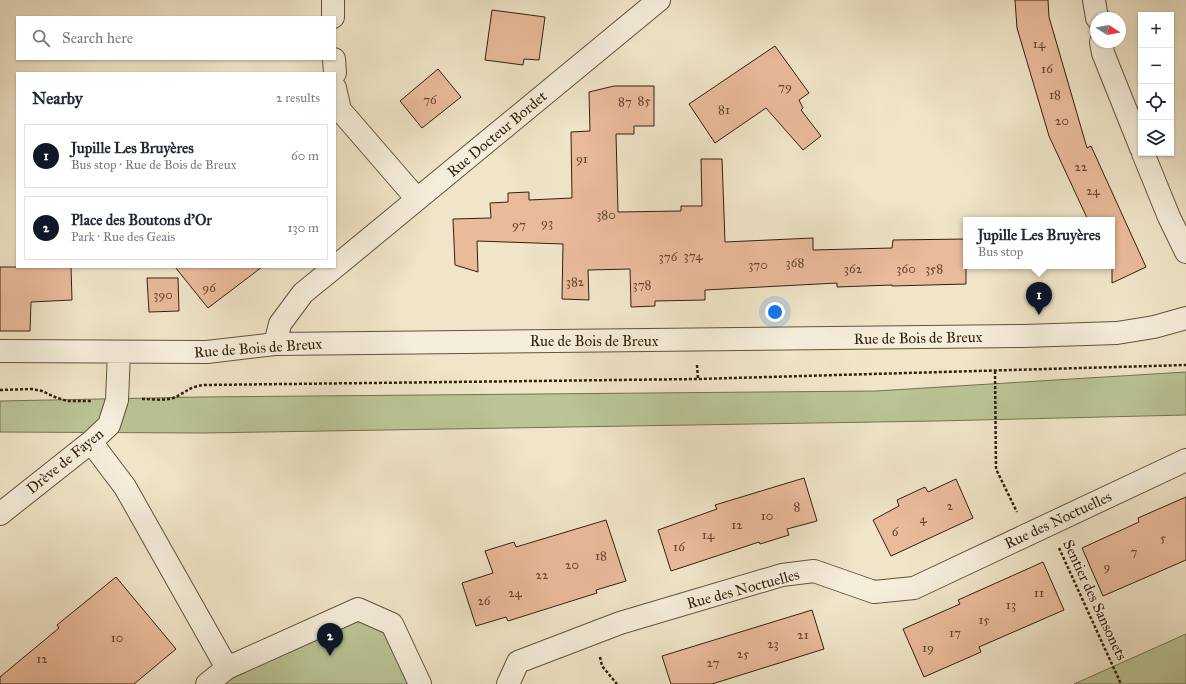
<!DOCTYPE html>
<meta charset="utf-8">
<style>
body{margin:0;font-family:"IM FELL Great Primer",serif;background:#f2f2f3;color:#1f2937}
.controls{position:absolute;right:12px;top:12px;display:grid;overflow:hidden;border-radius:0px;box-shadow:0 1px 3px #0004}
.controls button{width:36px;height:36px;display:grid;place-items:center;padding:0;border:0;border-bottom:1px solid #e0e1e3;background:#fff;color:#1f2937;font:20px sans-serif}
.compass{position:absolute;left:1090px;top:12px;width:36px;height:36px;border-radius:50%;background:#fff;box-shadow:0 1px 3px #0004;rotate:101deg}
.you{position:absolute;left:775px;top:312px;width:14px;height:14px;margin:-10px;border:3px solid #fff;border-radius:50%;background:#1a73e8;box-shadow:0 0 0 6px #1a73e833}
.badge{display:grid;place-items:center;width:26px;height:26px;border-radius:50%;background:#111827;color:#fff;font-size:13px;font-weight:700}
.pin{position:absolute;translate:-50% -33px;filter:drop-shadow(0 1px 2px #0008)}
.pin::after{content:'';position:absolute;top:21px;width:14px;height:12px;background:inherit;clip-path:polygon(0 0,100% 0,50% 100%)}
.popup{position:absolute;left:963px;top:217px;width:152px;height:52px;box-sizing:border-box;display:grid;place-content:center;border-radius:0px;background:#fff;filter:drop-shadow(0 1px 3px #0005);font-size:13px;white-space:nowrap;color:#747a83}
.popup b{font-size:15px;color:#1f2937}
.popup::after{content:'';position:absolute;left:50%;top:100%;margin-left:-8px;border:8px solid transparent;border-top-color:#fff}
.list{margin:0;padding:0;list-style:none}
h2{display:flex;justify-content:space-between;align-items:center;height:52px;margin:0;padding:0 16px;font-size:17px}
h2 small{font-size:13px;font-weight:400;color:#747a83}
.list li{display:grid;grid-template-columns:26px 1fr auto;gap:12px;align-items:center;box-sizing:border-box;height:64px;margin:0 8px 8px;padding:0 8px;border:1px solid #e0e1e3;border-radius:0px}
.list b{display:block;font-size:15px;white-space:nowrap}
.list p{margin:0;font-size:13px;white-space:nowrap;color:#747a83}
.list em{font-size:13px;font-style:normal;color:#747a83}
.icon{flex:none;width:22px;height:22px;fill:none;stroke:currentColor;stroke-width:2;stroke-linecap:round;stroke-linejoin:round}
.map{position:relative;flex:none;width:1186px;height:684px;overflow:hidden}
.search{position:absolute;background:#fff;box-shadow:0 1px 3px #0004;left:16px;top:16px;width:320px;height:44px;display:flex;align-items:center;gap:10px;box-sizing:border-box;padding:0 14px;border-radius:0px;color:#747a83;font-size:15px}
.panel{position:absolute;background:#fff;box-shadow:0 1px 3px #0004;left:16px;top:72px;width:320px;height:196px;border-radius:0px}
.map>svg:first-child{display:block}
.green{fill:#bac495;stroke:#777252}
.building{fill:#eabb9b;stroke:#34200e}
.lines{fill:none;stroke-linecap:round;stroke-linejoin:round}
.street-casing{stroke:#63513c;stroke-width:24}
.path{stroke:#34200e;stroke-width:2.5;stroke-dasharray:3 2;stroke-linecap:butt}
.street{stroke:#f5eedb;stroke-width:22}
.labels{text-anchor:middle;stroke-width:3;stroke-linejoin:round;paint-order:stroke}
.number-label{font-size:13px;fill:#624731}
.street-label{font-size:15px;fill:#34200e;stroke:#f5eedb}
</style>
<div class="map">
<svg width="1186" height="684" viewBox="0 0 1186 684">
<rect width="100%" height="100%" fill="#f0e5c8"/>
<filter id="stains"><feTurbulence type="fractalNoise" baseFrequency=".005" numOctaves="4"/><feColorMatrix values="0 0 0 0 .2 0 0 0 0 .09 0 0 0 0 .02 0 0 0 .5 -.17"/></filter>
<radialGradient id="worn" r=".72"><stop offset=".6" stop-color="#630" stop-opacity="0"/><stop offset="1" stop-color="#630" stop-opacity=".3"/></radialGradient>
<path class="green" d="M1186 372V415L936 421 203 433 0 432V401L199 397 876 391Z
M353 616 379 625 412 684H214Z
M1186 634V684H1074Z"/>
<path class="building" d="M1015 0H1048L1049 17 1087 148 1091 146 1146 267 1112 283V220H1088L1049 136 1017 28Z
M492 10 545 17 539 60 524 59 523 65 485 60Z
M775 46 809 93 799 100 803 108 801 110 821 136 803 150 766 108 715 143 689 104Z
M438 69 461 97 422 128 400 101Z
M614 86H654V126H634V134H616L618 212 681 211V206H702L701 159H722L725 242 813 238V250L892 248 893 240 966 239V284L892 286V285L837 287V283L705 290V300L655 301V306L631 307 630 269 588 270 589 300 562 299 563 244 477 241 478 272 455 265 453 219 491 218 490 203 508 202V193L529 192V200L572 198 571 132 590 131 589 92Z
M0 267H71L72 300 31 302 30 331H0Z
M175 267H262L208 308Z
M147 278H178L179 311 149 312Z
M804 478 817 521 787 529 789 535 760 544 759 542 671 571 658 530 717 509 715 505Z
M956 479 973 518 891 556 873 520 899 506 897 500 925 487 928 492Z
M1186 497V560L1103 596 1082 548 1139 522 1138 518Z
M606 520 626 581 596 590 597 593 508 621 506 617 476 626 462 583 493 573 485 551 514 542 516 547Z
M1043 562 1064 610 979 647 981 652 924 677 903 629 960 604 958 600Z
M116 577 176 649 134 684H0V677L59 628 57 625Z
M812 610 824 649 712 684H671L662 656Z"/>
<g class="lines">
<defs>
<path id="street" d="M333 0V17
M1094 0 1097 18
M1101 42 1103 53 1141 148
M334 59 335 73
M335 88 340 110 417 199
M1143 153 1169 217 1186 252
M335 267 659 0
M275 344 280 324 303 293 335 267
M0 351 207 352 275 344 1023 336 1117 333 1154 327 1186 318
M91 442 125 487 227 668
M0 514 91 442 109 425 117 400 119 352
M207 684 227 668 358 609 392 624 420 684
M508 684 518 662 620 623 782 575 814 571 874 592 914 588 1186 460"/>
</defs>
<use href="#street" class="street-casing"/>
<path class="path" d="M697 365 698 379
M995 371 996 469 1017 512
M0 390 32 389 42 391 55 397 67 401H91
M142 399C152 399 163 401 173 398 186 393 189 386 205 385L698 379 1186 365
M1059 548 1121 684
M600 657 602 666 617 684"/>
<use href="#street" class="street"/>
</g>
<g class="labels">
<g class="number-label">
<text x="1039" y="48">14</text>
<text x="1047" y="73">16</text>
<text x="785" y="91">79</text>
<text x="1055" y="99">18</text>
<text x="430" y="104">76</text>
<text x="644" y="105">85</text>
<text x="625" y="106">87</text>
<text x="724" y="114">81</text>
<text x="1062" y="125">20</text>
<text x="582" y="163">91</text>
<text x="1081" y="171">22</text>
<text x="1093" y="195">24</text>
<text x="606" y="219">380</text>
<text x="547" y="227">93</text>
<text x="519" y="229">97</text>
<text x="693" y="260">374</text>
<text x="668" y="261">376</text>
<text x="795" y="267">368</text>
<text x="758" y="269">370</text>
<text x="853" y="273">362</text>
<text x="906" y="273">360</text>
<text x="934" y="273">358</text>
<text x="575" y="286">382</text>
<text x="642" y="289">378</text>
<text x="209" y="292">96</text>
<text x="163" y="299">390</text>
<text x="950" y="510">2</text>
<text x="797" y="511">8</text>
<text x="767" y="520">10</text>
<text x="923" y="523">4</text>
<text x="737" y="529">12</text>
<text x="895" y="536">6</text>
<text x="708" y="539">14</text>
<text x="1163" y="542">5</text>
<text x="679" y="551">16</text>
<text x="1134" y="556">7</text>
<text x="601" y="560">18</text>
<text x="572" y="569">20</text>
<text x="1107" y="571">9</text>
<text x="542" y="579">22</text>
<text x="515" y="597">24</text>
<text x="1039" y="597">11</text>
<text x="484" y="605">26</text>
<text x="1011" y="609">13</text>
<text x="984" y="624">15</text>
<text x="955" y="637">17</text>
<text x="803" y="639">21</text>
<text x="117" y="642">10</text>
<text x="773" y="648">23</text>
<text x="928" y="652">19</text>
<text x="743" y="658">25</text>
<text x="42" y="663">12</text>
<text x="713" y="667">27</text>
</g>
<g class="street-label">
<text transform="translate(497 134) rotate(-40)" y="5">Rue Docteur Bordet</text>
<text transform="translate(918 338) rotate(-1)" y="5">Rue de Bois de Breux</text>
<text x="594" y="346">Rue de Bois de Breux</text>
<text transform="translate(258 348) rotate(-4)" y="5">Rue de Bois de Breux</text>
<text transform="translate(65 461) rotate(-39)" y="5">Drève de Fayen</text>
<text transform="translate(1058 520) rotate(-25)" y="5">Rue des Noctuelles</text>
<text transform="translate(743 589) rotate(-15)" y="5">Rue des Noctuelles</text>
<text transform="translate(1095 600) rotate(65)" y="5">Sentier des Sansonets</text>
</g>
</g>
<rect width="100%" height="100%" filter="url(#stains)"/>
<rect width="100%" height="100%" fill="url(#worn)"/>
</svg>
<div class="controls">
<button>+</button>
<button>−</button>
<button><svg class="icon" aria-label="locate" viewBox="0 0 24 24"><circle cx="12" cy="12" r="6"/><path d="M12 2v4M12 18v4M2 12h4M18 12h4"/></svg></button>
<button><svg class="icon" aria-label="layers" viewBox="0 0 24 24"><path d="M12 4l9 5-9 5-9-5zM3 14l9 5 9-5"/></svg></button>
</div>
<svg class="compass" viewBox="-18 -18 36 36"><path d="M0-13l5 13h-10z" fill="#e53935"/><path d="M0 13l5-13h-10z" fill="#747a83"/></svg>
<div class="you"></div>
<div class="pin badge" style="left:1039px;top:315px">1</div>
<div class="popup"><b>Jupille Les Bruyères</b>Bus stop</div>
<div class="pin badge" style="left:330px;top:656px">2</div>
<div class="search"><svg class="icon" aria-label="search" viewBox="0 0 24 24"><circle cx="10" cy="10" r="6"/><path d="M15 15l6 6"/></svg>Search here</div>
<section class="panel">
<h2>Nearby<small>2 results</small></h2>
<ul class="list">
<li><span class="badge">1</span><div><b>Jupille Les Bruyères</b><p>Bus stop · Rue de Bois de Breux</p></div><em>60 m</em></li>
<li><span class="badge">2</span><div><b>Place des Boutons d'Or</b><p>Park · Rue des Geais</p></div><em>130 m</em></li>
</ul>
</section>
</div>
